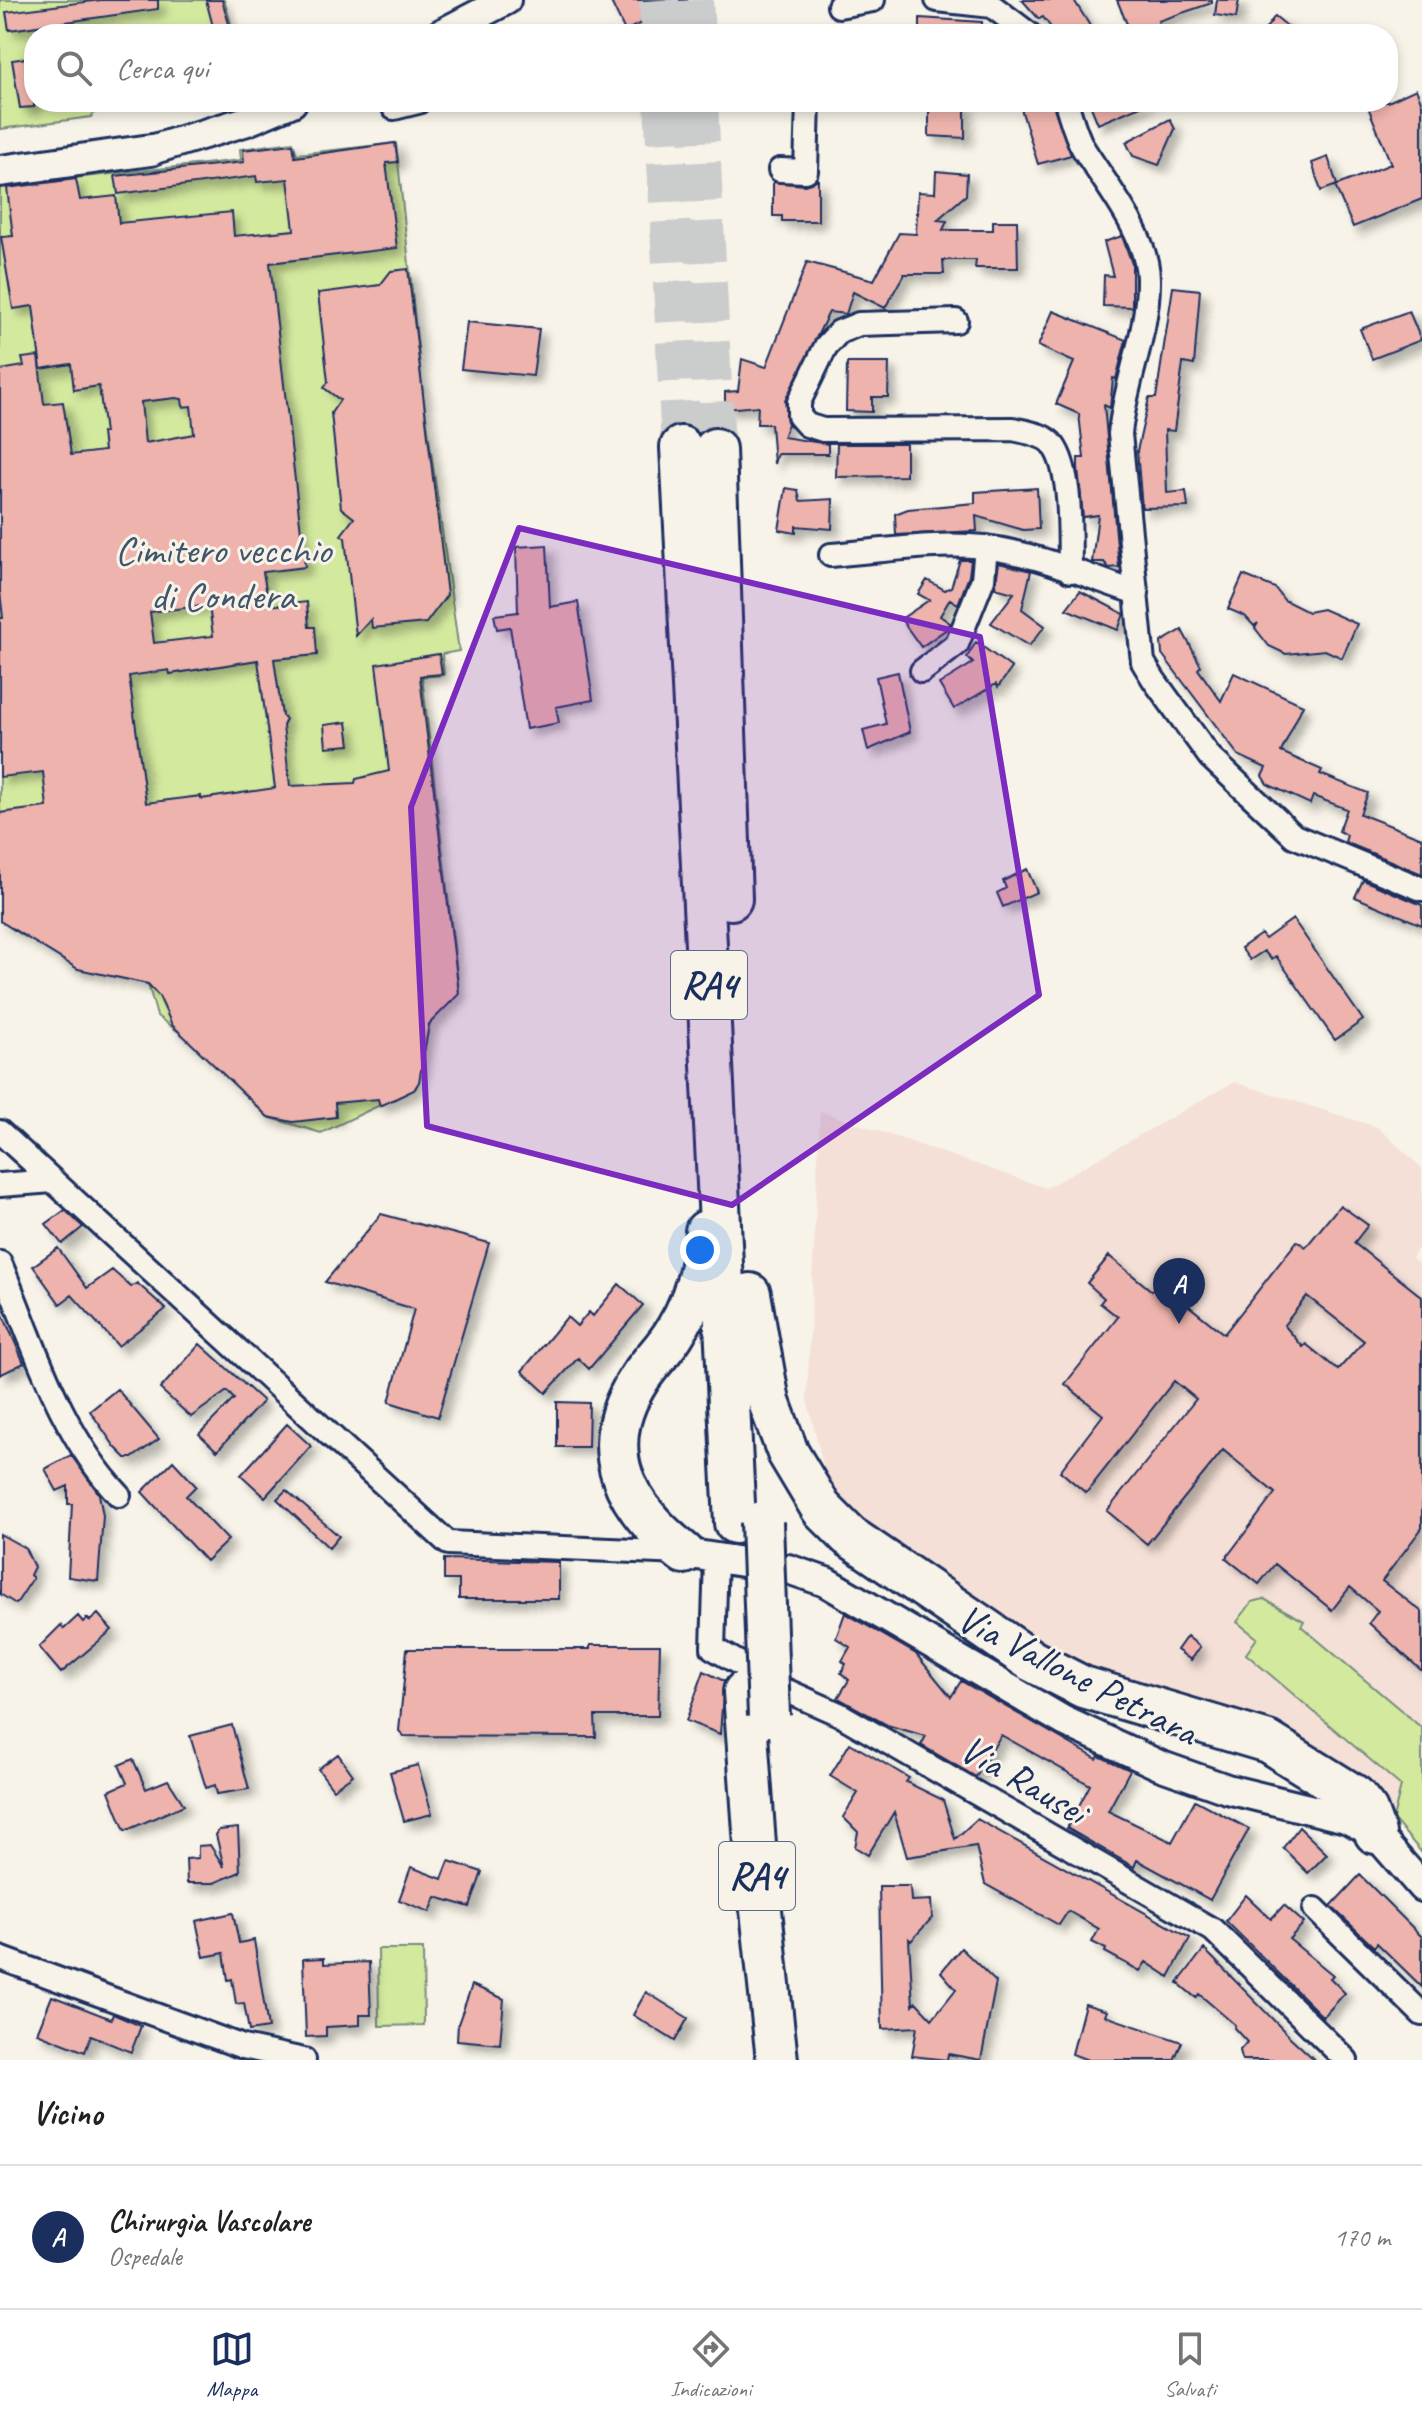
<!DOCTYPE html>
<html lang="it">
<style>
body{margin:0;font-family:Caveat,sans-serif;background:#f2f2f2;color:#202124}
.you{position:absolute;left:700px;top:1250px;width:28px;height:28px;margin:-20px;border:6px solid #fff;border-radius:50%;background:#1a73e8;box-shadow:0 0 0 12px #1a73e833}
.badge{display:grid;place-items:center;width:52px;height:52px;border-radius:50%;background:#1b2f5e;color:#fff;font-size:26px;font-weight:700}
.pin{position:absolute;translate:-50% -66px;filter:drop-shadow(0 2px 4px #0008)}
.pin::after{content:'';position:absolute;top:42px;width:28px;height:24px;background:inherit;clip-path:polygon(0 0,100% 0,50% 100%)}
.list{margin:0;padding:0;list-style:none}
h2{display:flex;justify-content:space-between;align-items:center;height:104px;margin:0;padding:0 32px;font-size:34px}
h2 small{font-size:26px;font-weight:400;color:#757577}
.list li{display:grid;grid-template-columns:52px 1fr auto;gap:24px;align-items:center;box-sizing:border-box;height:144px;padding:0 32px;border-top:2px solid #e0e0e0}
.list b{display:block;font-size:30px;white-space:nowrap}
.list p{margin:0;font-size:26px;white-space:nowrap;color:#757577}
.list em{font-size:26px;font-style:normal;color:#757577}
.icon{flex:none;width:44px;height:44px;fill:none;stroke:currentColor;stroke-width:2;stroke-linecap:round;stroke-linejoin:round}
.map{position:relative;flex:none;width:1422px;height:2060px;overflow:hidden}
.search{position:absolute;background:#fff;box-shadow:0 4px 12px #0003;left:24px;right:24px;top:24px;height:88px;display:flex;align-items:center;gap:20px;box-sizing:border-box;padding:0 28px;border-radius:32px;color:#757577;font-size:30px}
.sheet{height:248px;background:#fff}
nav{display:flex;justify-content:space-around;align-items:center;box-sizing:border-box;height:112px;border-top:2px solid #e0e0e0;background:#fff;font-size:22px;color:#757577}
nav a{display:grid;justify-items:center;gap:4px}
nav .on{color:#1b2f5e}
.map>svg:first-child{display:block}
.built{fill:#f4e0d6}
.green{fill:#d3e99e;stroke:#778c7e;stroke-width:2}
.building{fill:#eeb3ac;stroke:#1b2f5e;stroke-width:2;fill-rule:evenodd;filter:url(#shadow)}
.lines{fill:none;stroke-linecap:round;stroke-linejoin:round}
.motorway-tunnel{stroke:#cbcccc;stroke-width:40;stroke-dasharray:40 20;stroke-linecap:butt}
.minor-casing{stroke:#1b2f5e;stroke-width:28}
.tertiary-casing{stroke:#1b2f5e;stroke-width:34}
.secondary-casing{stroke:#1b2f5e;stroke-width:36}
.motorway-casing{stroke:#1b2f5e;stroke-width:46}
.minor{stroke:#f7f3e8;stroke-width:22}
.tertiary{stroke:#f7f3e8;stroke-width:28}
.secondary{stroke:#f7f3e8;stroke-width:30}
.motorway{stroke:#f7f3e8;stroke-width:40}
.motorway-bridge-casing{stroke:#1b2f5e;stroke-width:46;stroke-linecap:butt}
.motorway-bridge{stroke:#f7f3e8;stroke-width:40}
.marked{fill:#7b2cbf;fill-opacity:0.2;stroke:#7b2cbf;stroke-width:6;stroke-linejoin:round}
.labels{text-anchor:middle;stroke-width:6;stroke-linejoin:round;paint-order:stroke}
.shield{fill:#f7f3e8;stroke:#5d6a87;stroke-width:2}
.shield-label{font-size:38px;font-weight:bold;fill:#1b2f5e}
.park-label{font-size:40px;fill:#40546b;stroke:#f7f3e8}
.street-label{font-size:40px;fill:#1b2f5e;stroke:#f7f3e8}
</style>
<div class="map">
<svg width="1422" height="2060" viewBox="0 0 1422 2060">
<defs>
<filter id="shadow"><feDropShadow dx="7" dy="7" stdDeviation="4" flood-color="#0004"/></filter>
</defs>
<rect width="100%" height="100%" fill="#f7f3e8"/>
<filter id="ink" filterUnits="userSpaceOnUse"><feTurbulence type="fractalNoise" baseFrequency=".0125" numOctaves="2"/><feDisplacementMap in="SourceGraphic" scale="16" xChannelSelector="R" yChannelSelector="G"/><feConvolveMatrix kernelMatrix="1 2 1 2 8 2 1 2 1" color-interpolation-filters="sRGB"/></filter>
<g filter="url(#ink)">
<path class="built" d="M1234 1082 1377 1127 1422 1168V1241L1412 1258 1422 1266V1854L1359 1778 1088 1680 852 1520 824 1469 807 1399 820 1111 1046 1188Z"/>
<path class="green" d="M0 0H224L234 34H34V102H148L123 109 121 105 94 113 91 117 0 129Z
M293 142 297 154 396 143 423 395 459 651 442 654 444 675 422 677 459 990 430 1023 416 1088 321 1133 268 1117 200 1048 157 1016 148 984 72 965 0 921V186L241 160 240 149Z
M1264 1599 1304 1621 1301 1626 1422 1728V1853L1393 1819 1401 1786 1246 1654 1257 1638 1237 1622 1252 1602Z
M378 1949H423L424 2025 379 2026Z"/>
<path class="building" d="M101 0H158V9L9 30 6 12Z
M206 0H222L232 34H215Z
M610 0H688L625 31Z
M1022 0H1074L1095 34H1056L1043 17 1039 19Z
M1117 0H1212V3L1158 21 1163 34H1131Z
M1217 0H1239L1236 18 1215 15Z
M1275 16 1297 34H1262Z
M920 18 982 22V34H920Z
M34 57V107L20 108 12 60Z
M1416 89 1422 104V199L1353 227 1335 186 1391 164 1366 102H1388Z
M929 102H965V138L929 136Z
M1019 102H1052L1071 155 1038 164Z
M1089 102H1150L1098 124Z
M1170 119 1175 129 1159 165 1133 156 1126 142Z
M395 143 398 162 386 163 397 248 270 263 305 567 263 572 269 606 307 602 309 627H315L317 655 274 659 282 716 286 719 283 726 290 786 355 783 356 779 389 771 376 664 439 654 442 674 420 676 421 686 459 994 429 1024 419 1082 414 1090 380 1106 378 1099 335 1103 336 1117 293 1122 268 1117 172 1025 159 996 148 984 78 969 0 921V813L47 807 43 772 0 777V618H3L0 591V370L24 366 22 358 38 356 44 404 63 402 71 455 104 451 102 433H105L99 386 74 390 71 364 41 369 33 306 13 309 1 237 13 236 7 188 76 179 80 200 116 196 119 223 232 212 234 236 294 230 288 179 257 182 256 176 118 194 115 176 244 162 243 150 293 144 295 157ZM176 398 182 399 183 407 191 406 194 434 145 443 141 402ZM209 605 213 636 154 643 150 612ZM258 660 275 788 201 799V796L146 803 129 676 169 670 170 674Z
M1328 157 1337 185 1321 191 1312 163Z
M936 171 967 174 966 195 937 220 947 221 943 230H993V221H1017L1018 268H975L976 260H943L944 274H904L885 308 853 292 846 314 829 312 785 401 788 424 783 437 828 444V454H777L774 464 771 424H757L758 406 725 409V392L738 391 742 359 766 367 807 262 874 280 899 233 916 234 918 192 935 193Z
M818 179V221H782V216H773V182L805 185Z
M1122 236 1132 264V307L1103 306 1104 275 1113 276 1104 242Z
M408 269 447 595 426 623 372 628 371 619 356 636 345 538 341 535 354 518 341 508 331 413 340 400 324 388 328 382 318 293 380 285 391 271Z
M1173 287 1200 290 1194 365 1183 363 1174 431 1165 430 1167 493 1186 491 1188 507 1142 508 1137 451 1149 398H1156Z
M1053 311 1126 340 1116 379 1113 378 1110 408 1104 405 1119 567 1109 568 1104 562H1092L1098 515 1083 517 1078 468V458H1084L1079 414 1056 404 1074 362 1038 346Z
M1409 311 1421 340 1372 359 1360 329Z
M467 322 539 329 533 376 461 369Z
M847 363H889L888 397H872V412L846 411Z
M837 444H906V476L836 477Z
M786 488 798 490 800 501 833 499 832 529 796 526V533L779 530Z
M1037 488 1039 529 1023 530 976 516 977 531 896 535 895 514 908 509 975 503V492Z
M547 545 550 607 578 602 593 700 556 707 559 723 526 729 510 627 497 629 494 615 518 612 516 547Z
M960 560H971L969 576 958 604 950 599 940 616 950 623 948 628 921 647 901 619 929 600 918 594 927 580 945 590 951 587Z
M999 563 1031 571 1022 609 1045 626 1029 646 991 623 1014 593 995 588Z
M1243 575 1275 588 1284 600 1308 612 1323 609 1357 624 1342 658 1325 650 1286 654 1269 646 1255 628 1258 623 1254 626 1245 616 1228 609Z
M1080 591 1124 614 1118 630 1066 609Z
M1182 630 1201 666 1198 669 1221 701 1234 673 1303 705 1281 752 1322 770 1320 774 1368 793 1360 814 1422 838V874L1345 842 1347 835 1339 831 1347 809 1313 796 1310 804 1267 784 1262 776 1266 768 1238 755 1162 654 1161 642Z
M976 642 1012 668 998 687 996 684 954 709 939 684 973 663 967 657Z
M898 672 910 732 868 750 863 730 886 724 876 677Z
M347 722 350 745 326 747 324 725Z
M1027 869 1037 892 1003 907 997 893 1006 888 1003 881Z
M1363 880 1422 905V925L1355 897Z
M1293 919 1363 1020 1335 1040 1276 956 1271 959 1264 951 1250 960 1241 948 1261 934 1265 939Z
M1340 1205 1368 1225 1354 1243 1422 1297V1528L1382 1581 1422 1612V1671L1369 1623 1378 1611 1350 1587 1332 1610 1275 1564 1259 1584 1226 1558 1275 1493 1223 1450 1147 1544 1107 1511 1196 1399 1174 1381 1086 1493 1060 1471 1103 1415 1065 1384 1118 1317 1100 1303 1104 1298 1087 1283 1109 1256 1152 1291 1159 1282 1224 1334 1297 1241 1306 1247ZM1307 1296 1364 1341 1338 1370 1306 1344 1303 1347 1284 1325Z
M65 1210 83 1227 62 1244 46 1224Z
M381 1214 489 1243 438 1417 389 1402 414 1309 325 1282Z
M58 1248 87 1288 112 1270 131 1287 137 1283 166 1309 118 1346 72 1295 60 1304 33 1266Z
M619 1284 643 1305 589 1369 578 1358 546 1393 522 1371 567 1317 577 1326 589 1312 593 1316Z
M0 1308 24 1363 0 1375Z
M200 1344 263 1401 217 1451 199 1434 234 1399 227 1391 191 1417 160 1389Z
M117 1389 159 1439 132 1458H126L115 1447 90 1411Z
M557 1402 589 1403 588 1447H557Z
M287 1424 311 1446 265 1497 241 1475Z
M71 1455 99 1494 103 1516 98 1581 68 1577 72 1504H68V1486L57 1491 45 1469Z
M173 1461 196 1486 186 1496 228 1540 206 1561 142 1492Z
M286 1490 339 1536 329 1548 277 1499Z
M0 1534 25 1548 34 1567 30 1575 33 1578 16 1604 0 1594Z
M444 1559 559 1562V1599H459V1580H444Z
M845 1613 916 1654 951 1697 961 1681 1097 1759 1099 1756 1130 1770 1108 1811 1172 1842 1195 1800 1249 1829 1210 1900 1137 1860 1134 1867 1067 1828 1090 1785 1001 1735 976 1777 921 1745 926 1736 887 1725 838 1698 849 1680 841 1673 846 1664 842 1661 850 1647 836 1638Z
M98 1614 112 1630 61 1673 39 1647 61 1625 64 1629 78 1616 83 1622 87 1618 90 1621Z
M1187 1636 1200 1647 1191 1660 1177 1650Z
M590 1645H660L658 1716H595L596 1737 404 1736 399 1731 407 1649H590Z
M704 1671 724 1681 720 1734 686 1721Z
M232 1725 249 1789 217 1794 215 1785 206 1788 190 1736Z
M850 1743 909 1778 906 1782 943 1800 955 1839 977 1819 1190 1938 1169 1977 1146 1962 1140 1971 1105 1952 1106 1949 1092 1942 1099 1929 1068 1911 1059 1925 985 1884 976 1846 907 1857 894 1812 868 1855 855 1847 858 1832 843 1817 858 1793 830 1776Z
M338 1754 353 1775 333 1789 318 1769Z
M133 1759 146 1789 168 1780 184 1805 125 1831 109 1791 127 1783 119 1765Z
M418 1765 432 1814 404 1821 390 1772Z
M1299 1827 1327 1854 1308 1873 1283 1848Z
M238 1828 240 1872 214 1883H187L186 1859 198 1858V1846L210 1845 224 1867 216 1835 219 1830Z
M449 1861 482 1872 470 1907 436 1897 430 1912 399 1900 411 1867 442 1879Z
M1360 1875 1422 1937V1987L1377 1943 1374 1947 1331 1906Z
M879 1886H910L911 1901 931 1900 932 1918 911 1941 909 1939 913 2005 916 2002 932 2019 956 1989 941 1972 961 1948 996 1982 981 2060 948 2054 947 2060 912 2056 917 2027 882 2029Z
M1246 1895 1271 1919 1284 1905 1304 1923 1289 1939 1333 1975 1330 1978 1345 1993 1323 2017 1226 1921Z
M233 1913 239 1943 254 1940 268 2028 249 2031 244 2003 236 2004 232 1979 228 1980 224 1953 204 1957 196 1921Z
M1204 1949 1291 2038 1315 2060H1242L1240 2050 1247 2042 1234 2028 1235 2025 1199 1994 1196 1998 1178 1983Z
M324 1958V1964L369 1962 371 2015H360V2025L326 2027V2036L306 2037 303 1959Z
M472 1985 504 1999 500 2044 457 2040 458 2024Z
M646 1992 688 2018 675 2041 633 2015Z
M52 1996 111 2019 113 2014 141 2026 131 2052 91 2036 85 2052 37 2033Z
M1085 2004 1107 2011 1105 2016 1182 2042 1174 2060H1088L1072 2054Z"/>
<g class="lines">
<path class="motorway-tunnel" d="M659 0 661 34
M693 0 695 34
M664 102 681 447
M698 102 715 449"/>
<defs>
<path id="minor" d="M937 0 992 6 1029 34
M839 6 873 0
M394 102V108L418 102
M1066 102C1071 117 1075 134 1083 148 1105 184 1147 233 1148 278 1149 332 1125 381 1120 434L1143 662 1154 680 1210 757 1294 836 1422 889
M780 170 806 171 808 102
M956 321 859 324 839 332 826 346 799 402V416L807 425 823 430 1013 429C1025 432 1045 434 1053 445 1073 472 1069 538 1070 571
M831 555C882 551 934 542 984 547 1036 553 1088 577 1137 593
M922 671 957 644 983 579 986 547
M0 1132 448 1543 682 1553
M0 1185 53 1181
M0 1263C33 1341 59 1432 119 1495
M716 1559 713 1648 785 1690 839 1714 1213 1930 1346 2060
M1315 1909 1422 2014
M0 1958 243 2047 304 2060"/>
<path id="tertiary" d="M441 34 506 0
M151 150 247 121 292 102
M684 1553 788 1569 826 1582 1064 1721 1159 1765 1227 1789 1346 1818 1375 1833 1422 1887"/>
<path id="secondary" d="M0 171 151 150"/>
<path id="motorway" d="M681 447 735 1523
M715 449 731 899
M750 1294 769 1402 788 1453 821 1508 849 1536 1032 1661 1083 1687 1268 1742 1355 1796 1367 1811 1375 1833
M684 1553C625 1507 593 1450 639 1379 650 1362 666 1348 676 1330 695 1300 703 1266 706 1231
M744 1692 757 1873 777 2060"/>
</defs>
<use href="#minor" class="minor-casing"/>
<use href="#tertiary" class="tertiary-casing"/>
<use href="#secondary" class="secondary-casing"/>
<use href="#motorway" class="motorway-casing"/>
<use href="#minor" class="minor"/>
<use href="#tertiary" class="tertiary"/>
<use href="#secondary" class="secondary"/>
<use href="#motorway" class="motorway"/>
<defs>
<path id="motorway-bridge" d="M762 1522 769 1716"/>
</defs>
<use href="#motorway-bridge" class="motorway-bridge-casing"/>
<use href="#motorway-bridge" class="motorway-bridge"/>
</g>
</g>
<path class="marked" d="M519 528 980 637 1039 995 732 1205 427 1126 411 807Z"/>
<g class="labels">
<g class="shield">
<rect x="671" y="951" width="76" height="68" rx="6"/>
<rect x="719" y="1842" width="76" height="68" rx="6"/>
</g>
<g class="shield-label">
<text x="709" y="998">RA4</text>
<text x="757" y="1889">RA4</text>
</g>
<g class="park-label">
<text x="223" y="563">Cimitero vecchio<tspan x="223" dy="46">di Condera</tspan></text>
</g>
<g class="street-label">
<text transform="translate(1078 1674) rotate(27)" y="14">Via Vallone Petrara</text>
<text transform="translate(1024 1779) rotate(30)" y="14">Via Rausei</text>
</g>
</g>
</svg>
<div class="you"></div>
<div class="pin badge" style="left:1179px;top:1324px">A</div>
<div class="search"><svg class="icon" aria-label="search" viewBox="0 0 24 24"><circle cx="10" cy="10" r="6"/><path d="M15 15l6 6"/></svg>Cerca qui</div>
</div>
<section class="sheet">
<h2>Vicino<small></small></h2>
<ul class="list">
<li><span class="badge">A</span><div><b>Chirurgia Vascolare</b><p>Ospedale</p></div><em>170 m</em></li>
</ul>
</section>
<nav>
<a class="on"><svg class="icon" aria-label="map" viewBox="0 0 24 24"><path d="M3 6l6-2 6 2 6-2v14l-6 2-6-2-6 2zM9 4v14M15 6v14"/></svg>Mappa</a>
<a><svg class="icon" aria-label="directions" viewBox="0 0 24 24"><path d="M12 3l9 9-9 9-9-9zM9 14v-3h6M13 9l2 2-2 2"/></svg>Indicazioni</a>
<a><svg class="icon" aria-label="saved" viewBox="0 0 24 24"><path d="M7 4h10v16l-5-4-5 4z"/></svg>Salvati</a>
</nav>
